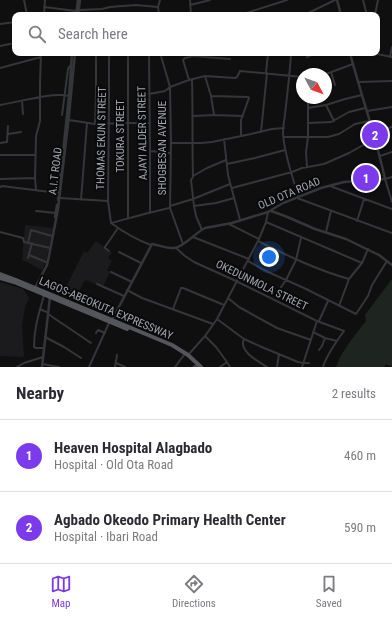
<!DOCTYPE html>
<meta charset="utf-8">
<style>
body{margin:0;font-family:"Roboto Condensed",sans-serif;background:#f2f2f3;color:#2b2b33}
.compass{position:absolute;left:296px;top:68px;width:36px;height:36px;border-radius:50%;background:#fff;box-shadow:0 1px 3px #0004;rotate:131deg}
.you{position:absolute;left:269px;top:257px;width:14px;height:14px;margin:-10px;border:3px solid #fff;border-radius:50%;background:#1a73e8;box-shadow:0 0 0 6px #1a73e833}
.badge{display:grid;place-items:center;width:26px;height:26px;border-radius:50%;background:#7c3aed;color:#fff;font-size:13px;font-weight:700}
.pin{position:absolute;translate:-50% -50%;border:2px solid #fff;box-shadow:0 1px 4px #0006}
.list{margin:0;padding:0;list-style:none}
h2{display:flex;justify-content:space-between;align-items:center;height:52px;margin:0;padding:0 16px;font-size:17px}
h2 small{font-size:13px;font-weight:400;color:#7c7c81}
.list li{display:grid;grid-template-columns:26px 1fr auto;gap:12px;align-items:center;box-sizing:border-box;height:72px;padding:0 16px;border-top:1px solid #e1e1e2}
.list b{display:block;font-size:15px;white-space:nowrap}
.list p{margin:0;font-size:13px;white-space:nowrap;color:#7c7c81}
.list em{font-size:13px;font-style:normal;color:#7c7c81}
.icon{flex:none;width:22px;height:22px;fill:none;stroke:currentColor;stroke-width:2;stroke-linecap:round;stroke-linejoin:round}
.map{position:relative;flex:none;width:392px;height:367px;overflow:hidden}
.search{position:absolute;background:#fff;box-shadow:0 1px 3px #0004;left:12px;right:12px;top:12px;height:44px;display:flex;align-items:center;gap:10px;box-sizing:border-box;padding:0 14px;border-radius:8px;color:#7c7c81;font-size:15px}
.sheet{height:196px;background:#fff}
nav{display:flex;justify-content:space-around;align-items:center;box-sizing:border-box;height:56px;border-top:1px solid #e1e1e2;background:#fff;font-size:11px;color:#7c7c81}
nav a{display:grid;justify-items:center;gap:2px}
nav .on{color:#7c3aed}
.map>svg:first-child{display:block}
.built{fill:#1b1b1d}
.green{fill:#1e241f}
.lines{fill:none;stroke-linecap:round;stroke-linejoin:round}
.minor{stroke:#353639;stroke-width:2}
.tertiary{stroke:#353639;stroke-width:2.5}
.secondary{stroke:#3f4044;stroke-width:3}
.trunk{stroke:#55565c;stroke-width:4}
.labels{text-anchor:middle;stroke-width:4;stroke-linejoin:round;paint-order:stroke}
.street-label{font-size:11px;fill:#a2a5af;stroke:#0a0a0b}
</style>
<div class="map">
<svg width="392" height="367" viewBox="0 0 392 367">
<rect width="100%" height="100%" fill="#0f0f10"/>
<path class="built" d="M25 225 53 228 46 262 42 270 27 262 22 260Z
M96 241 112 253 108 258 112 261 107 270 110 272 103 287 85 280 75 298 63 293 84 251 87 253Z
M0 282 23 289 29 298 25 307 22 325 24 357 0 356Z"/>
<path class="green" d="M392 279V367L386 364 384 367H336C342 350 355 335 366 321L365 315Z"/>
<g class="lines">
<path class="minor" d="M24 0 27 15
M190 0 191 15
M363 0 367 15
M190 5 210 0
M44 7 76 11
M79 10 102 9 110 7 136 5 158 7
M44 15 45 0
M159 15 158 7 160 0
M240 15 287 0
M304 15 335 0
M375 15 378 0
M0 24 15 22
M0 46 15 43
M109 53V103L108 201 111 223
M128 53V218
M149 53 150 151V212
M165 53 161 56 170 87 171 143 170 208 183 244
M291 53C290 74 287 94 285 115 284 121 283 127 283 133 284 155 293 176 298 197
M372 53 392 57
M307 57 316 53
M390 57 392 47
M0 68 41 57
M331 72 335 85
M266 73 268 53
M326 74 353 64
M205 76 211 96 214 115
M192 79C193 112 192 144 193 177L191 180 194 206 196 216 202 230
M189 80 183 60 185 58 193 56 230 59
M359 82 392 81
M149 94 165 91 170 87 189 80 205 76 235 78 237 77 240 71 302 77
M211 96 248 97 249 98 241 120V136
M22 101 23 114
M0 105C19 102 51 92 69 96
M326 105 334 121
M308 108 326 105 345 99 362 95
M367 111 392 107
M62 115 68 69 69 67 71 65
M193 116 214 115 243 116
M69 120 95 124 128 123H150
M308 123 331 122 349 112 365 108
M95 124 96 94V53
M261 132 267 73
M373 133 392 127
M8 134 21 132
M284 137H328L339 134 355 124 369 121
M224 139 228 175 240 220
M0 143 7 142 8 126
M171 143H201L212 142 251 134 272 129 284 128
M150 151 170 153
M0 155H35
M380 156 392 152
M227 164 255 158 285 150
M307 167 306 152 308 137V98
M193 176 207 168 226 160
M392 177 385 179 392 202
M0 179 35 178
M330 186 392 209
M0 187 2 186 58 193
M232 188 292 172 302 168 324 164 349 153 374 139
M36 190 35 178 36 136 40 121V82L41 53
M60 198 108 201
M297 198 392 233
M81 200 87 123
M170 206 193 199 230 184
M194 206 216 203 234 198
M36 211 56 213
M357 221 364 199
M266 222 362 263
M111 223C130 218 150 212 170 208
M111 223C122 231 137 240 151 245
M229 224 259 239
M0 232 23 238 24 242 50 248
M326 232 331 211
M193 237 249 259
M258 241C288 256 317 270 349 279
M28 243 31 230 52 236
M176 248 185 256 194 262 236 281 317 321 344 331C336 342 327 354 323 367
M109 251 105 248V247L118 228
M119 252 141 263
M29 255 46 262
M28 258 32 243
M248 261 268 272 304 288 356 314 368 296 372 285 387 261
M111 272 132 282
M97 284 124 296
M127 290 142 298 213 324
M279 290 286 280 296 260 301 238
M228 298 239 307 277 328 311 340
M339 306 349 279 362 263 368 249
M40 309 44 311 47 312
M173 309 181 288H183L224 305
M48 314 91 343
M217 319 244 339 264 348 298 362 303 363H309
M319 321 328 301
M313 332 325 338 337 341
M96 333 98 330 105 333
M205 336 216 347 227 362 220 367
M45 337 64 347 81 358
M244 339C238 351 259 362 267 367
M44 348H36L34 347C34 328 39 313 44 295
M319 350 322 346 325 338
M189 354 205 336 217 319 259 239 266 222 268 212
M227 362 230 367
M116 363 125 367
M42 364 59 367
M17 367 24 363 43 357
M89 367 109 323
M115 367 117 355
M175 367 184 355
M277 367 279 354
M302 367 317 321"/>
<path class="tertiary" d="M337 0 341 15
M76 15 78 0
M78 15 80 0
M58 200 69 96 72 53
M271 211 285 216 315 229 346 239 379 255 392 265
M55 217 57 205
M35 288 47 265 49 256 58 209 69 116 75 53
M112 320 152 244C159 245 168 249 175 248 185 246 195 233 205 228L232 223 268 212 283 203 321 188 344 182 385 179C376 137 361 95 350 53
M42 367 50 297"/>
<path class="secondary" d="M194 367 196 366"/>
<path class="trunk" d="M0 274 16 280 172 345 188 355 201 367
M0 278 14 282 127 329"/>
</g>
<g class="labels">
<g class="street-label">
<text transform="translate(142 133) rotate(-91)" y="4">AJAYI ALDER STREET</text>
<text transform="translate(120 136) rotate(-90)" y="4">TOKURA STREET</text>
<text transform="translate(101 138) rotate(-89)" y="4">THOMAS EKUN STREET</text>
<text transform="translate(162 148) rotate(-90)" y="4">SHOGBESAN AVENUE</text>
<text transform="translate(55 171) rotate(-83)" y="4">A.I.T ROAD</text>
<text transform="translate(289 193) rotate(-23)" y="4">OLD OTA ROAD</text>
<text transform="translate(262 285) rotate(26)" y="4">OKEDUNMOLA STREET</text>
<text transform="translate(106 308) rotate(23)" y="4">LAGOS-ABEOKUTA EXPRESSWAY</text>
</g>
</g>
</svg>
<svg class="compass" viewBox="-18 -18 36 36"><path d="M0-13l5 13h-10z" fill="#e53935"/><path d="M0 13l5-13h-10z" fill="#7c7c81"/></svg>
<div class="you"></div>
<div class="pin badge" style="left:366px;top:178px">1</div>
<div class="pin badge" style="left:375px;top:135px">2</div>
<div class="search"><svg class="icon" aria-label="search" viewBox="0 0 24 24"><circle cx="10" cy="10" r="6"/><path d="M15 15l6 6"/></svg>Search here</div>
</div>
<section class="sheet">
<h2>Nearby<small>2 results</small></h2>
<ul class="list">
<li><span class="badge">1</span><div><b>Heaven Hospital Alagbado</b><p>Hospital · Old Ota Road</p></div><em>460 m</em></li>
<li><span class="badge">2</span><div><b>Agbado Okeodo Primary Health Center</b><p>Hospital · Ibari Road</p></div><em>590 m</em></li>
</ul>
</section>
<nav>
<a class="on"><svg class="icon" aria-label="map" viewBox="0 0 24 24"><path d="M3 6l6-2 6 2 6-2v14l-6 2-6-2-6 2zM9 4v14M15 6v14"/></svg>Map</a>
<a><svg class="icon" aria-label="directions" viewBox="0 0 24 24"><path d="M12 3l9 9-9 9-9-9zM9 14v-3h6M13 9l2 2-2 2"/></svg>Directions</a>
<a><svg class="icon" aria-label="saved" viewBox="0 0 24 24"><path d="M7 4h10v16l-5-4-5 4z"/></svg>Saved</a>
</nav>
